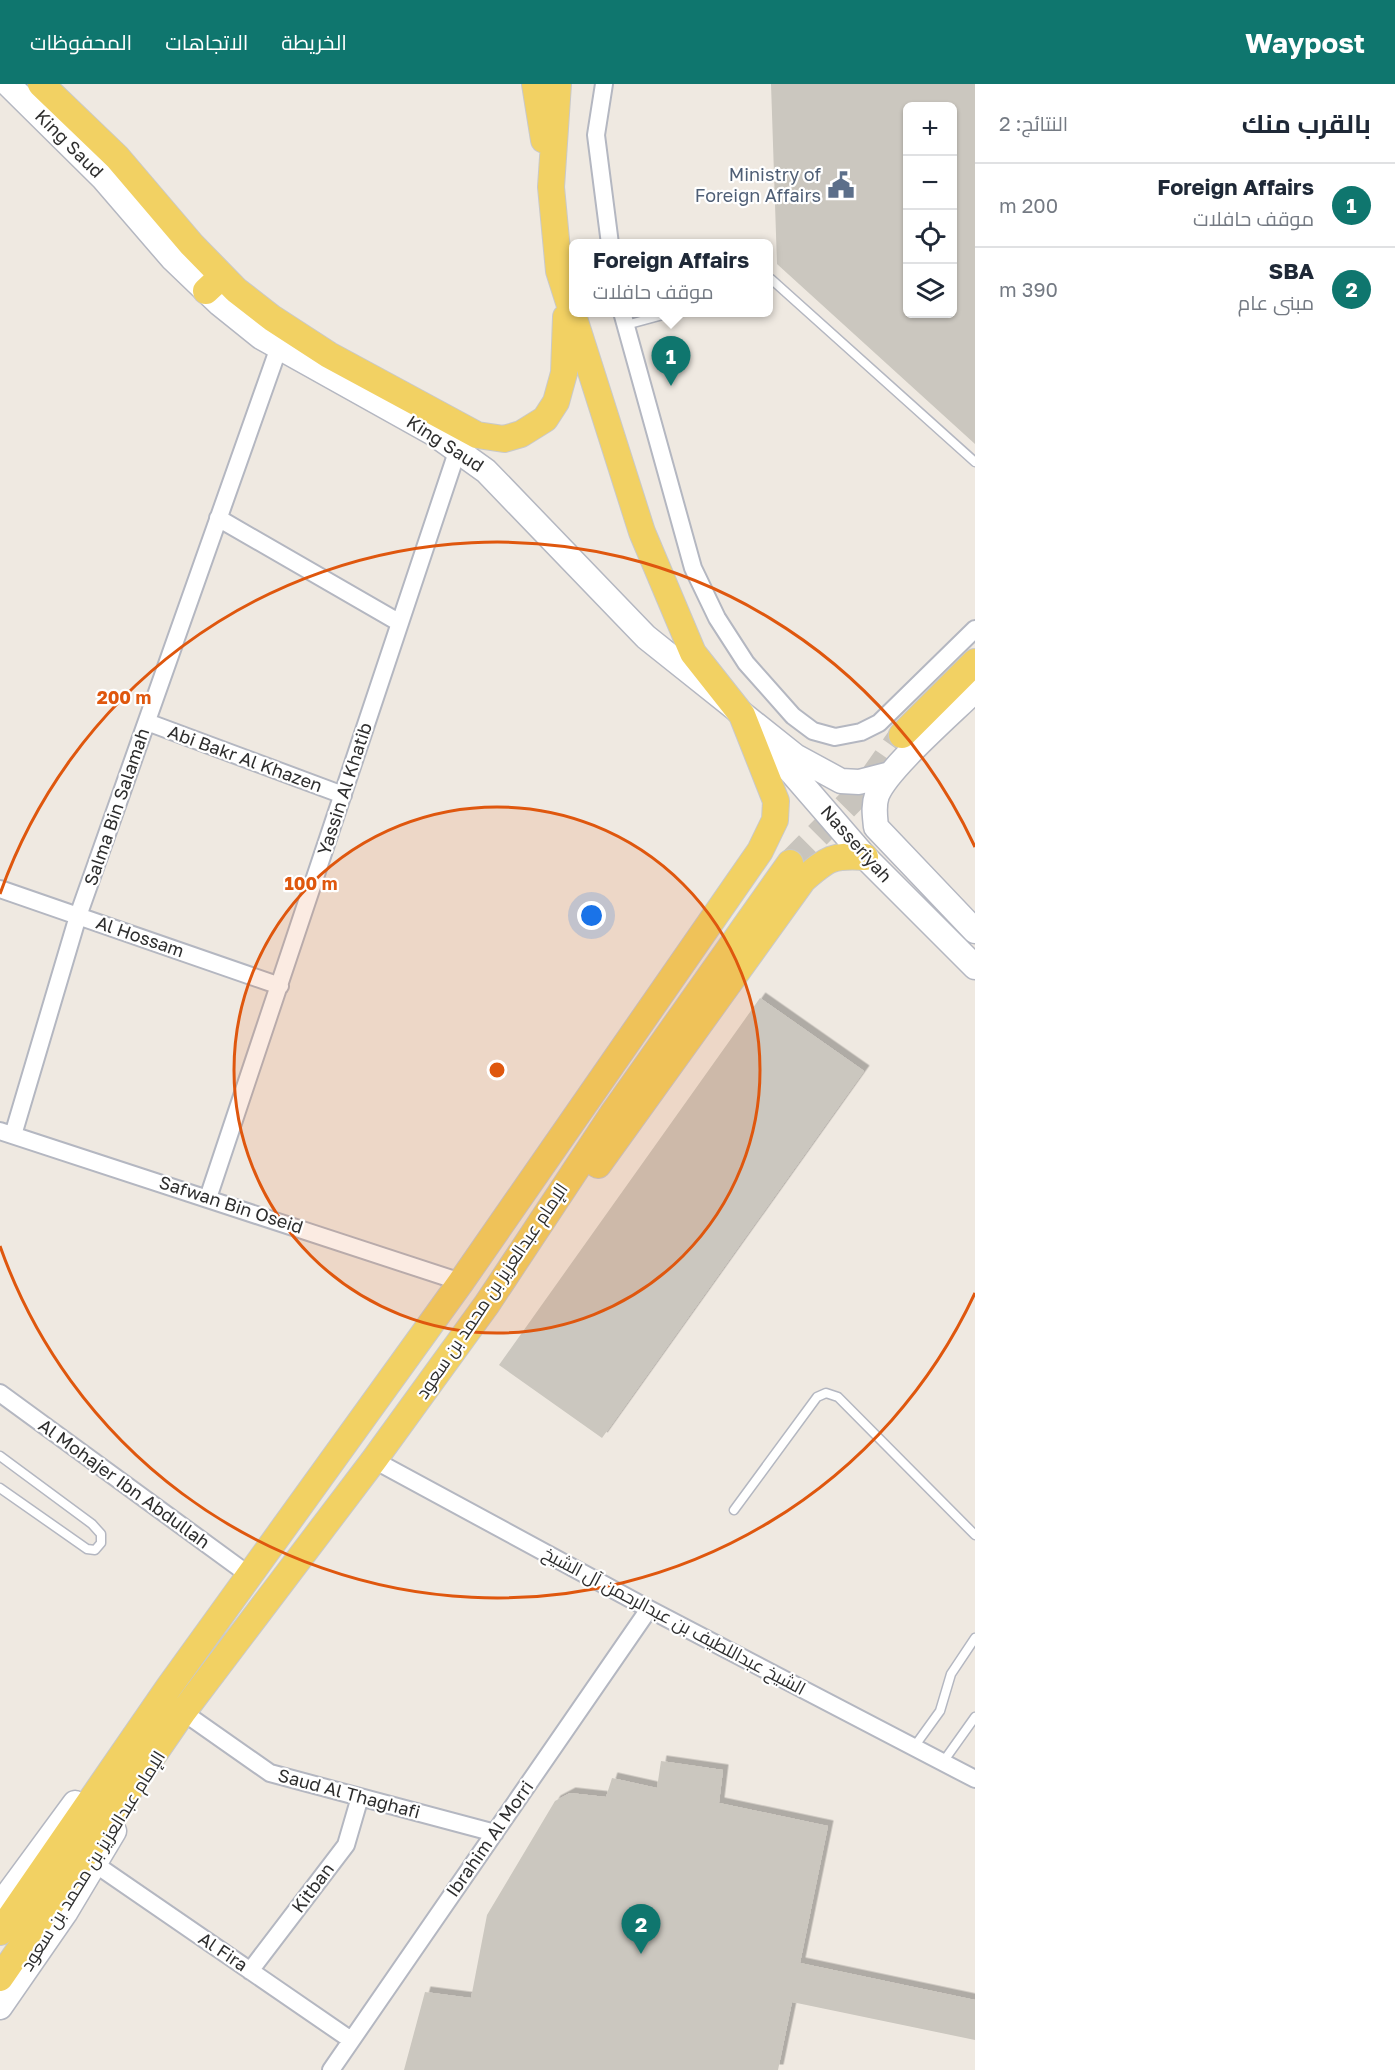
<!DOCTYPE html>
<html lang="ar">
<meta charset="utf-8">
<style>
body{margin:0;font-family:"Golos Text",Cairo,sans-serif;background:#f6f6f7;color:#1f2937;direction:rtl}
.controls{position:absolute;right:18px;top:18px;display:grid;overflow:hidden;border-radius:9px;box-shadow:0 2px 4px #0004}
.controls button{width:54px;height:54px;display:grid;place-items:center;padding:0;border:0;border-bottom:2px solid #e0e1e3;background:#fff;color:#1f2937;font:30px sans-serif}
.you{position:absolute;left:592px;top:832px;width:21px;height:21px;margin:-15px;border:4px solid #fff;border-radius:50%;background:#1a73e8;box-shadow:0 0 0 9px #1a73e833}
.badge{display:grid;place-items:center;width:39px;height:39px;border-radius:50%;background:#0f766e;color:#fff;font-size:20px;font-weight:700}
.pin{position:absolute;translate:-50% -50px;filter:drop-shadow(0 2px 3px #0008)}
.pin::after{content:'';position:absolute;top:32px;width:21px;height:18px;background:inherit;clip-path:polygon(0 0,100% 0,50% 100%)}
.popup{position:absolute;left:569px;top:155px;width:204px;height:78px;box-sizing:border-box;display:grid;place-content:center;border-radius:9px;background:#fff;filter:drop-shadow(0 2px 4px #0005);font-size:20px;white-space:nowrap;color:#747a83}
.popup b{font-size:22px;color:#1f2937}
.popup::after{content:'';position:absolute;left:50%;top:100%;margin-left:-12px;border:12px solid transparent;border-top-color:#fff}
.list{margin:0;padding:0;list-style:none}
h2{display:flex;justify-content:space-between;align-items:center;height:78px;margin:0;padding:0 24px;font-size:26px}
h2 small{font-size:20px;font-weight:400;color:#747a83}
.list li{display:grid;grid-template-columns:39px 1fr auto;gap:18px;align-items:center;box-sizing:border-box;height:84px;padding:0 24px;border-top:2px solid #e0e1e3}
.list b{display:block;font-size:22px;white-space:nowrap}
.list p{margin:0;font-size:20px;white-space:nowrap;color:#747a83}
.list em{font-size:20px;font-style:normal;color:#747a83}
.icon{flex:none;width:33px;height:33px;fill:none;stroke:currentColor;stroke-width:2;stroke-linecap:round;stroke-linejoin:round}
.map{position:relative;flex:none;width:975px;height:1986px;overflow:hidden;direction:ltr}
header{display:flex;align-items:center;gap:36px;box-sizing:border-box;height:84px;padding:0 30px;background:#0f766e;color:#fff}
header strong{font-size:28px}
nav{display:flex;gap:33px;margin-inline-start:auto;font-size:21px}
main{display:flex}
aside{flex:1;background:#fff}
.map>svg:first-child{display:block}
.building{fill:#cbc7bf;fill-rule:evenodd;filter:url(#shadow)}
.lines{fill:none;stroke-linecap:round;stroke-linejoin:round}
.primary-tunnel{stroke:#c8c4bd;stroke-width:26;stroke-dasharray:26 13;stroke-linecap:butt}
.lane-casing{stroke:#b4b7c1;stroke-width:11}
.street-casing{stroke:#b4b7c1;stroke-width:20}
.secondary-casing{stroke:#b4b7c1;stroke-width:27}
.primary-casing{stroke:#c9c9c9;stroke-width:28}
.lane{stroke:#fff;stroke-width:8}
.street{stroke:#fff;stroke-width:16}
.secondary{stroke:#fff;stroke-width:24}
.primary{stroke:#f2d163;stroke-width:26}
.ring{fill:none;stroke:#df570e;stroke-width:3}
.labels{text-anchor:middle;stroke-width:4.5;stroke-linejoin:round;paint-order:stroke}
.street-label{font-size:18px;fill:#2e2e2e;stroke:#fff}
.service-label{font-size:18px;fill:#4e5e75;stroke:#fff;text-anchor:end}
.centre{fill:#df570e;stroke:#fff;stroke-width:3}
.ring-label{font-size:18px;text-anchor:middle;font-weight:bold;fill:#df570e;stroke:#fff;stroke-width:4.5;stroke-linejoin:round;paint-order:stroke}
</style>
<header>
<strong>Waypost</strong>
<nav><a>الخريطة</a><a>الاتجاهات</a><a>المحفوظات</a></nav>
</header>
<main>
<aside>
<h2>بالقرب منك<small>النتائج: 2</small></h2>
<ul class="list">
<li><span class="badge">1</span><div><b>Foreign Affairs</b><p>موقف حافلات</p></div><em>200 m</em></li>
<li><span class="badge">2</span><div><b>SBA</b><p>مبنى عام</p></div><em>390 m</em></li>
</ul>
</aside>
<div class="map">
<svg width="975" height="1986" viewBox="0 0 975 1986">
<defs>
<filter id="shadow"><feDropShadow dx="5.5" dy="-5.5" stdDeviation="0" flood-color="#0004"/></filter>
</defs>
<rect width="100%" height="100%" fill="#efe9e1"/>
<path class="building" d="M771 0H975V360L777 180ZM908 22H952V230H908Z
M760 914 864 987 602 1354 499 1281Z
M661 1677 723 1686 719 1719 828 1742 800 1879 975 1916V1956L792 1918 778 1986H404L425 1908 471 1914 487 1831 555 1717 570 1709 606 1713 612 1694 657 1704Z"/>
<g class="lines">
<path class="primary-tunnel" d="M790 779 867 701 902 651"/>
<defs>
<path id="lane" d="M768 196 771 195 975 378
M626 241 674 228
M0 1372 92 1440 101 1450V1459L95 1466 87 1465 0 1404
M734 1426 817 1313 826 1309 838 1313 975 1451
M914 1663 940 1627 951 1590 975 1554
M943 1678 975 1633"/>
<path id="street" d="M604 0 596 51 610 160
M622 228 693 484 717 534 746 579 793 632 813 647 835 653 861 648 879 639 975 545
M218 434 400 539
M147 638 343 711
M0 805 280 902
M0 1047 461 1198
M13 1051 78 832 279 263
M208 1114 458 365
M0 1309 249 1491
M374 1376 649 1525 975 1695
M183 1628 270 1689 495 1749
M95 1780 351 1956
M250 1887 346 1761 360 1713
M331 1986 649 1525"/>
<path id="secondary" d="M8 0 103 94 172 174 220 220 261 253 433 349 486 387 646 553 795 672 841 697 859 698 890 690
M975 606C952 629 887 685 877 711 873 722 875 732 876 743L975 847
M775 669 865 773 975 883
M0 1821 75 1719
M0 1923 65 1829 114 1747"/>
<path id="primary" d="M41 0 117 73 192 161 236 206 272 234 329 271 477 351 504 355 521 350 545 335 556 318 564 289 566 233
M535 0 544 56
M206 207 222 192
M902 651 975 578
M598 1081 803 796C828 774 832 771 865 773
M0 1848 169 1603 461 1198 760 767 775 736 776 717 742 631 693 569 642 448 559 187 551 103 558 0
M0 1894 183 1628 374 1376 487 1220 614 1028 790 779"/>
</defs>
<use href="#lane" class="lane-casing"/>
<use href="#street" class="street-casing"/>
<use href="#secondary" class="secondary-casing"/>
<use href="#primary" class="primary-casing"/>
<use href="#lane" class="lane"/>
<use href="#street" class="street"/>
<use href="#secondary" class="secondary"/>
<use href="#primary" class="primary"/>
</g>
<circle cx="497" cy="986" r="263" fill="#df570e" fill-opacity=".12"/>
<g class="ring">
<circle cx="497" cy="986" r="263"/>
<path d="M975 1209A527 527 0 0 1 0 1162M0 810A527 527 0 0 1 975 763"/>
</g>
<defs>
<symbol id="civic-bare" viewBox="-9 -9 18 18"><path d="M-.6-6.5H3V-4.5H.6V-3L4-1V1h2V6H-6V1h2V-1L-.6-3ZM-1.2 2.5V6h2.4V2.5Z" fill="#5c6f8a" stroke="#fff" stroke-width="2.5" paint-order="stroke"/></symbol>
</defs>
<g fill-rule="evenodd">
<use href="#civic-bare" x="822" y="82" width="38" height="38"/>
</g>
<g class="labels">
<g class="street-label">
<text transform="translate(69 60) rotate(45)" y="6">King Saud</text>
<text transform="translate(445 360) rotate(33)" y="6">King Saud</text>
<text transform="translate(245 675) rotate(20)" y="6">Abi Bakr Al Khazen</text>
<text transform="translate(345 705) rotate(-72)" y="6">Yassin Al Khatib</text>
<text transform="translate(117 723) rotate(-71)" y="6">Salma Bin Salamah</text>
<text transform="translate(856 760) rotate(48)" y="6">Nasseriyah</text>
<text transform="translate(140 853) rotate(19)" y="6">Al Hossam</text>
<text transform="translate(231 1121) rotate(18)" y="6">Safwan Bin Oseid</text>
<text transform="translate(492 1207) rotate(-56)" y="6">الإمام عبدالعزيز بن محمد بن سعود</text>
<text transform="translate(124 1400) rotate(36)" y="6">Al Mohajer Ibn Abdullah</text>
<text transform="translate(674 1537) rotate(28)" y="6">الشيخ عبداللطيف بن عبدالرحمن آل الشيخ</text>
<text transform="translate(349 1710) rotate(15)" y="6">Saud Al Thaghafi</text>
<text transform="translate(490 1755) rotate(-55)" y="6">Ibrahim Al Morri</text>
<text transform="translate(93 1777) rotate(-58)" y="6">الإمام عبدالعزيز بن محمد بن سعود</text>
<text transform="translate(313 1804) rotate(-53)" y="6">Kitban</text>
<text transform="translate(223 1868) rotate(34)" y="6">Al Fira</text>
</g>
<g class="service-label">
<text x="821" y="97">Ministry of<tspan x="821" dy="21">Foreign Affairs</tspan></text>
</g>
</g>
<circle cx="497" cy="986" r="9" class="centre"/>
<g class="ring-label">
<text x="124" y="620">200 m</text>
<text x="311" y="806">100 m</text>
</g>
</svg>
<div class="controls">
<button>+</button>
<button>−</button>
<button><svg class="icon" aria-label="locate" viewBox="0 0 24 24"><circle cx="12" cy="12" r="6"/><path d="M12 2v4M12 18v4M2 12h4M18 12h4"/></svg></button>
<button><svg class="icon" aria-label="layers" viewBox="0 0 24 24"><path d="M12 4l9 5-9 5-9-5zM3 14l9 5 9-5"/></svg></button>
</div>
<div class="you"></div>
<div class="pin badge" style="left:671px;top:302px">1</div>
<div class="popup"><b>Foreign Affairs</b>موقف حافلات</div>
<div class="pin badge" style="left:641px;top:1870px">2</div>
</div>
</main>
